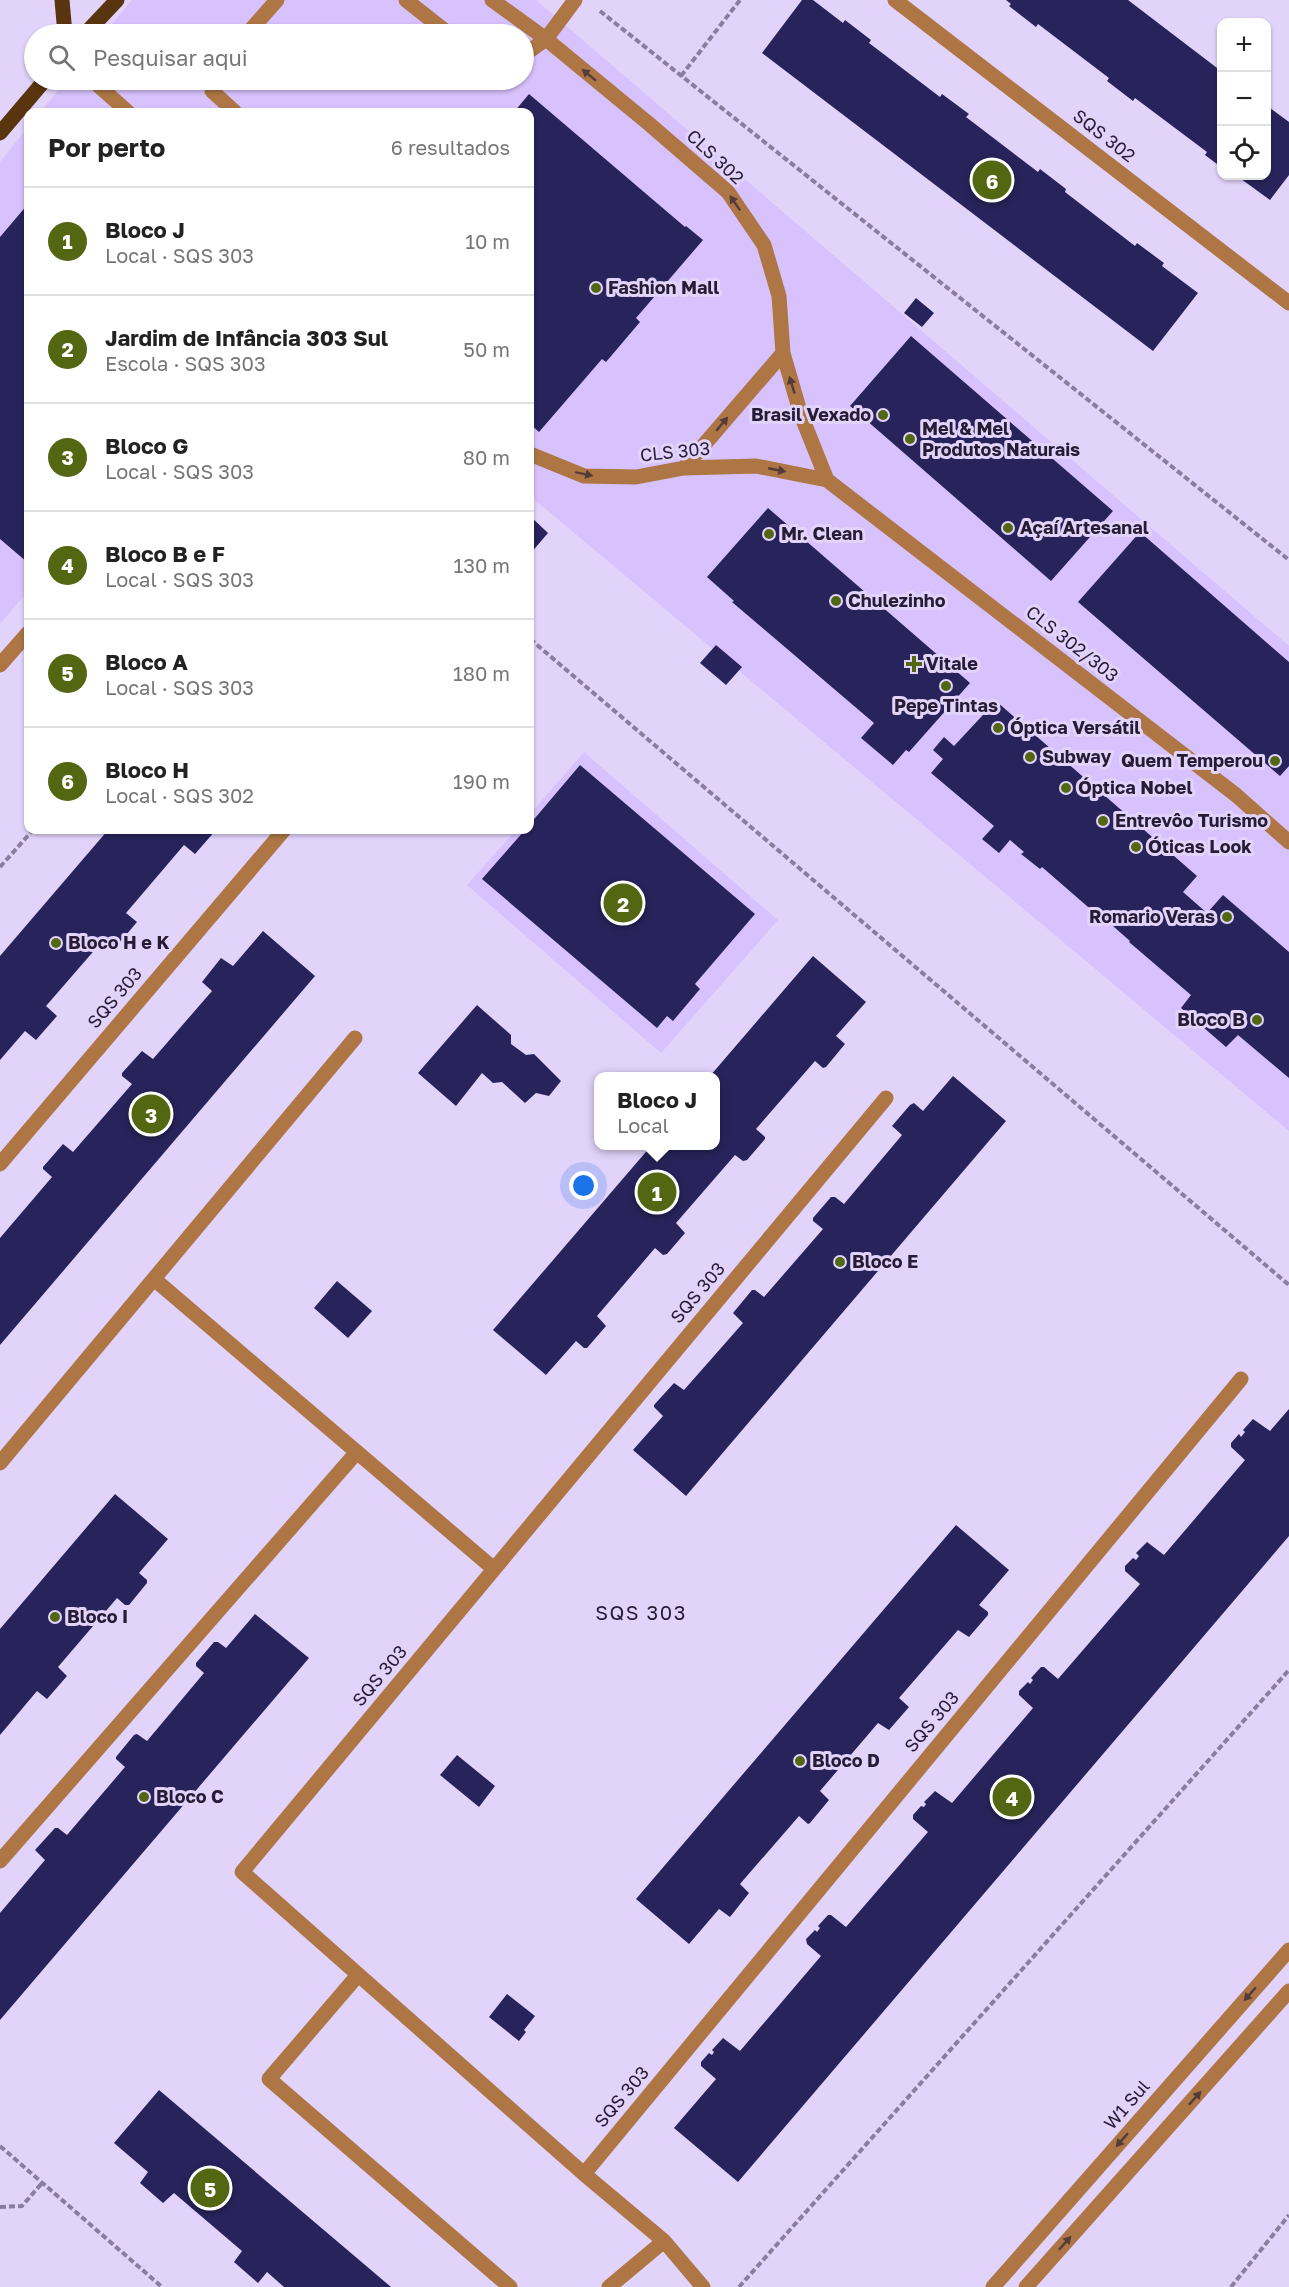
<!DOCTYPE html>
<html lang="pt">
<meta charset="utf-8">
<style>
body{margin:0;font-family:"Golos Text",sans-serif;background:#f2f2f2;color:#222}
.controls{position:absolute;right:18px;top:18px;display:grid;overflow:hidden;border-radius:12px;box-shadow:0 2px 4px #0004}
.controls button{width:54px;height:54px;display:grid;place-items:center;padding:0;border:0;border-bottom:2px solid #e0e0e0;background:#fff;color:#222;font:30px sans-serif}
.you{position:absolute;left:584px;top:1186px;width:21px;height:21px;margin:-15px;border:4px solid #fff;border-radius:50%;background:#1a73e8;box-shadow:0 0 0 9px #1a73e833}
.badge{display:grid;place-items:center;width:39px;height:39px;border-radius:50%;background:#536611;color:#fff;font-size:20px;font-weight:700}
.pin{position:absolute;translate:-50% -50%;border:3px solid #fff;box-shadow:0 2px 6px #0006}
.popup{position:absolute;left:594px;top:1072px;width:126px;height:78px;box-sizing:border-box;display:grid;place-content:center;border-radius:12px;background:#fff;filter:drop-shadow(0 2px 4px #0005);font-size:20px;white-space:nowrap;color:#767676}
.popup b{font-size:22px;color:#222}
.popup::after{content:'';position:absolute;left:50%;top:100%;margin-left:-12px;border:12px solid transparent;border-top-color:#fff}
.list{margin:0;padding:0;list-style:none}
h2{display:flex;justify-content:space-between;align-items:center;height:78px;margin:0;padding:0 24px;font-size:26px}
h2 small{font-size:20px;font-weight:400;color:#767676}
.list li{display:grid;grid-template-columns:39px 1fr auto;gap:18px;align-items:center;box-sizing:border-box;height:108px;padding:0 24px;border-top:2px solid #e0e0e0}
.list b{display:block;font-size:22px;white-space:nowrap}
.list p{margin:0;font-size:20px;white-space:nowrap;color:#767676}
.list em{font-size:20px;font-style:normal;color:#767676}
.icon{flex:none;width:33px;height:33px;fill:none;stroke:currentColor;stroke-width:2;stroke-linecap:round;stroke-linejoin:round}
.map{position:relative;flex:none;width:1289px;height:2287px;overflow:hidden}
.search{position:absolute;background:#fff;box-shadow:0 2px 4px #0004;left:24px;top:24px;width:510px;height:66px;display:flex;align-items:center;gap:15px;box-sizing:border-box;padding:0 21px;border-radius:33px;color:#767676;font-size:22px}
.panel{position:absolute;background:#fff;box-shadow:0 2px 4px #0004;left:24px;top:108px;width:510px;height:726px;border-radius:12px}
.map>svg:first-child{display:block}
.built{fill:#d8c2fd}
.building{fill:#28245b}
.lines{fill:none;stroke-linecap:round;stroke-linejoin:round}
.path{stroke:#8a7d9d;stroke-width:4;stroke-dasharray:6 3;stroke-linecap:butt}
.minor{stroke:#ad7644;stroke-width:15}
.major{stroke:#59350f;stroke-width:15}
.oneway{fill:#553c3a}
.poi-dot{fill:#536611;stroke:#e2d3fb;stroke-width:2}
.labels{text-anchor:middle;stroke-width:6;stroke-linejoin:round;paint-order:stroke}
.street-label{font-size:18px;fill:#261c34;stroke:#e2d3fb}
.poi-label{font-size:18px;font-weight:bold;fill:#261c34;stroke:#e2d3fb;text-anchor:start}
.neighbourhood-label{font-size:20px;letter-spacing:1.5px;fill:#261c34;stroke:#e2d3fb}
</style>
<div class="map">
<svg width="1289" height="2287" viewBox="0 0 1289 2287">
<rect width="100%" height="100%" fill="#e2d3fb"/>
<path class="built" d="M132 0H536L1289 646V1131L530 496V112H40L67 80H524V34H104Z
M28 127V591L0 624V162Z
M584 752 778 920 661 1053 467 885 516 830H530V814Z"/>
<path class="building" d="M802 0H813L843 23 845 20 871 40 869 43 940 97 942 94 969 114 966 117 1038 172 1040 169 1066 189 1065 192 1135 246 1137 243 1164 263 1162 266 1198 293 1153 351 762 53Z
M1006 0H1128L1221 71V167L1205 155 1207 152 1135 98 1133 101 1107 81 1109 78 1038 24 1036 27 1009 6 1011 4Z
M529 94 685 227 686 226 703 240 636 318 640 322 606 362 602 359 539 432 530 424V112H514Z
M1266 105 1289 122V175L1270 200 1237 176H1266Z
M28 204V560L27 562 0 539V237Z
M916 298 934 313 922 327 904 313Z
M911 336 1113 511 1051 581 850 406Z
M768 508 970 683 909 752 906 750 893 765 861 738 874 723 732 602 734 601 707 577Z
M530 516 548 533 530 554Z
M1140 532 1289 662V766L1280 776 1078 602Z
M716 645 742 667 726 685 700 663Z
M996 701 1197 876 1183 892 1207 913 1223 895 1289 952V1078L1238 1035 1226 1047 1181 1008 1191 995 1129 942 1130 941 1105 919 1103 920 1042 867 1040 869 1021 854 1024 852 1010 840 999 853 982 839 994 826 931 773 943 759 933 750 944 737 954 746Z
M580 765 755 914 695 984 700 989 673 1021 667 1016 657 1028 482 879 525 830H530V824Z
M108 830H216L195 854 184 845 126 913 137 922 116 947 105 938 46 1006 57 1016 36 1040 25 1031 0 1060V956Z
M263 931 315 976 0 1345V1238L52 1177 43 1169V1167L63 1144 73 1152 132 1084 122 1076V1073L142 1051 153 1059 212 991 202 982 221 958 233 966Z
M813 956 866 1002 836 1036 845 1044 826 1067 823 1068 815 1061 756 1129 765 1137V1139L747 1160 743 1161 735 1155 676 1223 685 1233 667 1254 663 1255 655 1248 597 1316 606 1326 587 1348H584L576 1341 546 1375 493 1330 651 1146H716V1076H710Z
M477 1005 511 1035V1044L526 1055 534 1054 561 1081 549 1096 536 1093 525 1103 502 1082 493 1083 482 1073 456 1106 418 1073Z
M953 1076 1006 1121 686 1496 633 1450 663 1416 654 1407V1405L674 1383 684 1390 743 1323 733 1313 752 1290H755L764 1297 823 1229 813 1221V1218L831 1197H835L844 1204 902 1135 892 1126 910 1105 914 1103 923 1111Z
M337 1281 372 1311 348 1338 314 1308Z
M1289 1409V1536L738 2182 674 2128 716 2079 701 2066V2062L709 2053 712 2055 714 2052 712 2050 723 2038 740 2051 821 1956 807 1944 806 1939 815 1930 817 1932 820 1928 818 1926 828 1915H831L846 1927 928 1832 913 1819V1815L921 1806 924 1807 926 1804 924 1802 935 1791 952 1803 1033 1708 1019 1695V1691L1028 1682 1030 1684 1033 1680 1031 1678 1041 1667H1044L1058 1679 1140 1584 1125 1571V1566L1133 1558 1136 1560 1139 1556 1136 1553 1147 1542 1164 1555 1245 1460 1231 1447V1443L1239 1434 1241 1437 1245 1432 1243 1430 1253 1419 1270 1431Z
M115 1494 168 1539 139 1573 147 1580V1583L129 1605H125L117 1598 58 1667 67 1676 47 1699 37 1691 0 1735V1629Z
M956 1525 1009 1570 979 1605 988 1612V1615L969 1637 958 1630 899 1698 909 1707 889 1730 878 1723 820 1791 829 1800 810 1823 808 1824 799 1816 740 1884 749 1893 730 1917 719 1909 689 1944 636 1899Z
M255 1614 309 1658 0 2020V1913L45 1860 35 1850 55 1828H58L67 1835 125 1767 116 1759V1757L134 1735 137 1734 147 1741 204 1673 196 1666V1663L214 1642H218L226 1648Z
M457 1755 495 1786 479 1807 440 1775Z
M507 1994 535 2016 524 2030 526 2032 519 2041 489 2017Z
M159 2090 391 2287H284L267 2272 258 2283 234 2262 242 2251 174 2193 163 2203 140 2183 148 2172 114 2143Z"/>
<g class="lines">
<path class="path" d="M600 11 1289 560
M681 76 740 0
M530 639 1289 1285
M0 867 33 830
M0 2146 162 2287
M0 2207 22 2206 42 2183
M739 2287 1289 1670
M1231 2287 1289 2215"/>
<path class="minor" d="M406 0 449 34
M492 0 546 39 648 123 728 192 764 245 779 296 783 353 801 415 827 480
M895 0 1289 303
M247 34 277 0
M524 55 546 39 575 0
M92 80 128 112
M219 80 212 91 235 112
M530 454 584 476 636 477 684 468 756 466 827 480 1236 795 1289 842
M684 468 783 353
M0 665 28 633
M0 1164 284 830
M154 1279 494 1569
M0 1463 355 1038
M0 1861 357 1452
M358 1975 269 2079 510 2287
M584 2174 1241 1379
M609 2287 664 2241
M703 2287 664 2241 584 2174 242 1872 886 1098
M993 2287 1289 1950
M1026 2287 1289 1991"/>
<path class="major" d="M62 0 65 34
M85 34 117 0
M0 133 45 80"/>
</g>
<defs><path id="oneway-solid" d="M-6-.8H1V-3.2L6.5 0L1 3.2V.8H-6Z" transform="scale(1.5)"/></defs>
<g class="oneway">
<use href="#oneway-solid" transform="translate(589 75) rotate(-141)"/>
<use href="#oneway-solid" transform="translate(735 203) rotate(-125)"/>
<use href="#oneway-solid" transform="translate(792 385) rotate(-107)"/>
<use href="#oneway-solid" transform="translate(722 424) rotate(-50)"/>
<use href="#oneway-solid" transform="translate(777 470) rotate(11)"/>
<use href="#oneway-solid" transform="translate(584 474) rotate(12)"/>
<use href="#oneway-solid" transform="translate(1250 1994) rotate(131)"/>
<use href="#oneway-solid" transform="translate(1195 2098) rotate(-48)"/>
<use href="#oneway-solid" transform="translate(1122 2140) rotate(131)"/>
<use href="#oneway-solid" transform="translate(1065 2243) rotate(-48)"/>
</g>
<g class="poi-dot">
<circle cx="596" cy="288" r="6"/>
<circle cx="883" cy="415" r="6"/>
<circle cx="910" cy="439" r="6"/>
<circle cx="1008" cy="528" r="6"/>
<circle cx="769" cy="534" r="6"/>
<circle cx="836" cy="601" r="6"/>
<path d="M911 655h6v6h6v6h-6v6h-6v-6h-6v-6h6z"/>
<circle cx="946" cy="686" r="6"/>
<circle cx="998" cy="728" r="6"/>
<circle cx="1030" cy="757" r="6"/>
<circle cx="1275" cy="761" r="6"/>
<circle cx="1066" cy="788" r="6"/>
<circle cx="1103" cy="821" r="6"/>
<circle cx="1136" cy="847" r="6"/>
<circle cx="1227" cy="917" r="6"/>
<circle cx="56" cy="943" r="6"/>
<circle cx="1257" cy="1020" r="6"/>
<circle cx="840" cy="1262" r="6"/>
<circle cx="55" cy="1617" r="6"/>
<circle cx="800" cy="1761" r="6"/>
<circle cx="144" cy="1797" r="6"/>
</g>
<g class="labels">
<g class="street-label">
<text transform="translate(1104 136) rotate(38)" y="6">SQS 302</text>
<text transform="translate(715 157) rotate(43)" y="6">CLS 302</text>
<text transform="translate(675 452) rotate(-6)" y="6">CLS 303</text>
<text transform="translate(1072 644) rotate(38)" y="6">CLS 302/303</text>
<text transform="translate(115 998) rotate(-50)" y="6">SQS 303</text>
<text transform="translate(698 1293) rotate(-50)" y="6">SQS 303</text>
<text transform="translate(380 1676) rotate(-50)" y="6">SQS 303</text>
<text transform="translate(932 1722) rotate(-50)" y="6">SQS 303</text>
<text transform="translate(622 2097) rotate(-50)" y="6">SQS 303</text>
<text transform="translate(1127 2105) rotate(-49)" y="6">W1 Sul</text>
</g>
<g class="poi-label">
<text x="608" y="294">Fashion Mall</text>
<text x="871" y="421" text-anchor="end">Brasil Vexado</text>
<text x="922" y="435">Mel &amp; Mel<tspan x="922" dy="21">Produtos Naturais</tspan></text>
<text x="1020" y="534">Açaí Artesanal</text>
<text x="781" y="540">Mr. Clean</text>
<text x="848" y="607">Chulezinho</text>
<text x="926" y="670">Vitale</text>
<text x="946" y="712" text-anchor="middle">Pepe Tintas</text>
<text x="1010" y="734">Óptica Versátil</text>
<text x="1042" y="763">Subway</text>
<text x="1263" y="767" text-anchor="end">Quem Temperou</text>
<text x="1078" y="794">Óptica Nobel</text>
<text x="1115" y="827">Entrevôo Turismo</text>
<text x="1148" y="853">Óticas Look</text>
<text x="1215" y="923" text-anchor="end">Romario Veras</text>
<text x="68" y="949">Bloco H e K</text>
<text x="1245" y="1026" text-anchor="end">Bloco B</text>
<text x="852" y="1268">Bloco E</text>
<text x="67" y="1623">Bloco I</text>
<text x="812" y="1767">Bloco D</text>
<text x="156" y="1803">Bloco C</text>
</g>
<g class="neighbourhood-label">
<text x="641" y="1620">SQS 303</text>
</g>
</g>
</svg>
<div class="controls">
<button>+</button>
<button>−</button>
<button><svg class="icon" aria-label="locate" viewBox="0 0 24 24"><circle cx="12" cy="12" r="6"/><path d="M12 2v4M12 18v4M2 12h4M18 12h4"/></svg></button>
</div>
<div class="you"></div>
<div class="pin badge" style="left:657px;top:1192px">1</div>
<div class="popup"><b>Bloco J</b>Local</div>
<div class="pin badge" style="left:623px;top:903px">2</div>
<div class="pin badge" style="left:151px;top:1114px">3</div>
<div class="pin badge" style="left:1012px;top:1797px">4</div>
<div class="pin badge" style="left:210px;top:2188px">5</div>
<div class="pin badge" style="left:992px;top:180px">6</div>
<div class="search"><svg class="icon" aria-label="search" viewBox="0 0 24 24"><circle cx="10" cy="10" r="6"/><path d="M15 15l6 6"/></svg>Pesquisar aqui</div>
<section class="panel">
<h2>Por perto<small>6 resultados</small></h2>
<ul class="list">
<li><span class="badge">1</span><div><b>Bloco J</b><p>Local · SQS 303</p></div><em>10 m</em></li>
<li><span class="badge">2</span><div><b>Jardim de Infância 303 Sul</b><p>Escola · SQS 303</p></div><em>50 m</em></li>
<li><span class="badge">3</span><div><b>Bloco G</b><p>Local · SQS 303</p></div><em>80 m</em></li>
<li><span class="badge">4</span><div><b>Bloco B e F</b><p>Local · SQS 303</p></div><em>130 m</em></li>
<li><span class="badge">5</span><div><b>Bloco A</b><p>Local · SQS 303</p></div><em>180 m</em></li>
<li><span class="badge">6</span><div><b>Bloco H</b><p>Local · SQS 302</p></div><em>190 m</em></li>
</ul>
</section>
</div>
